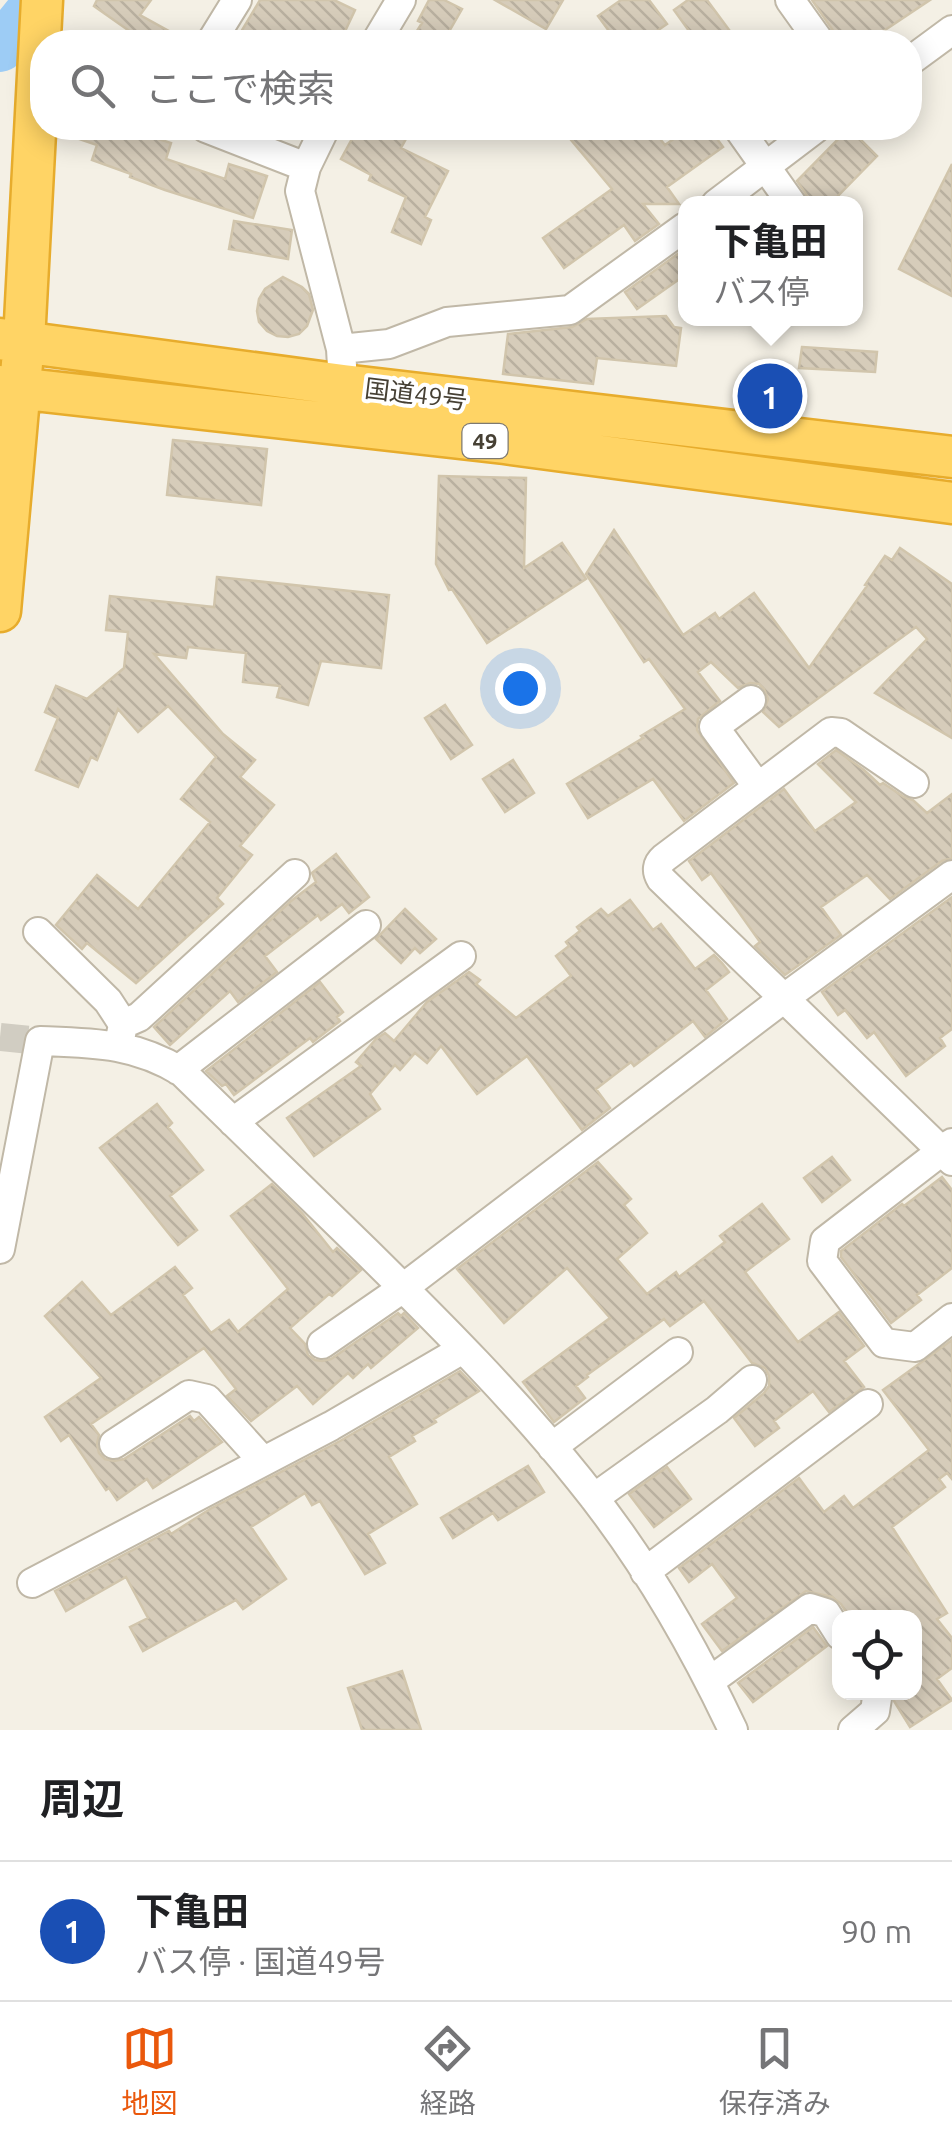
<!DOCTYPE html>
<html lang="ja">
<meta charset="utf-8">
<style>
body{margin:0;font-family:Ubuntu,"Noto Sans JP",sans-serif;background:#f2f2f2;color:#202124}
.controls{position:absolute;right:30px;bottom:30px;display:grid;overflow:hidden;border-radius:20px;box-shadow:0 5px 25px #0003}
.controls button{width:90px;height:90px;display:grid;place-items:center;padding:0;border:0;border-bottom:2px solid #e0e0e0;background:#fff;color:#202124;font:50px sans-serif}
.you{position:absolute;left:520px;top:688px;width:35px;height:35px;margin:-25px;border:8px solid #fff;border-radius:50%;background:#1a73e8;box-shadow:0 0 0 15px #1a73e833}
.badge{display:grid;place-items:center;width:65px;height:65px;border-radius:50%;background:#ea580c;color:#fff;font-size:32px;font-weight:700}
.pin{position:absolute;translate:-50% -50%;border:5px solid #fff;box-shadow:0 2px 10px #0006}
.popup{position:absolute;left:678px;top:196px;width:185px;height:130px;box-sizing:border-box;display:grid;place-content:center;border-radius:20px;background:#fff;filter:drop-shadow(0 2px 8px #0005);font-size:32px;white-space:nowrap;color:#757577}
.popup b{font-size:38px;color:#202124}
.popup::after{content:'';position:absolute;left:50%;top:100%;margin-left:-20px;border:20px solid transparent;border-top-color:#fff}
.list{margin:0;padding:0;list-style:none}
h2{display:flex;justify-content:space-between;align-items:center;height:130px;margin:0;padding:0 40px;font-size:42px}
h2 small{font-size:32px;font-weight:400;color:#757577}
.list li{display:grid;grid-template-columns:65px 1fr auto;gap:30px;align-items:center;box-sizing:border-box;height:140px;padding:0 40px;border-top:2px solid #e0e0e0}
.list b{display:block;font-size:38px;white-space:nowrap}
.list p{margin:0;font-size:32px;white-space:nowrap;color:#757577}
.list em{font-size:32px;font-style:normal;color:#757577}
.icon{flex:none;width:55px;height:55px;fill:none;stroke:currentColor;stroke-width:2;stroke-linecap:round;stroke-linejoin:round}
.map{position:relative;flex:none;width:952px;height:1730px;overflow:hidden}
.search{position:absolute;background:#fff;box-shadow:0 5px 25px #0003;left:30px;right:30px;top:30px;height:110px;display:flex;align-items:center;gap:25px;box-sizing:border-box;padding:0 35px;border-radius:40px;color:#757577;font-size:38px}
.sheet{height:270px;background:#fff}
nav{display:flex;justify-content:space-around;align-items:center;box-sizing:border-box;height:140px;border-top:2px solid #e0e0e0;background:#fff;font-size:28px;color:#757577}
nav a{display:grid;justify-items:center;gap:5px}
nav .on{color:#ea580c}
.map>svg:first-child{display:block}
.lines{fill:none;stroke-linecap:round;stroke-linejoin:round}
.river{stroke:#9dccf5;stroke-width:48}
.building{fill:url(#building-back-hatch);stroke:#d1c5ac;stroke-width:2.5}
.minor-tunnel{stroke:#d1cdc2;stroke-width:28;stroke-dasharray:28 14;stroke-linecap:butt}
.minor-casing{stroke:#c0b8a7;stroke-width:32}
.highway-casing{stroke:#e7ac2c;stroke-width:45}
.minor{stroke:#fff;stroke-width:28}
.highway{stroke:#ffd465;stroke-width:40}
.labels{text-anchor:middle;stroke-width:8;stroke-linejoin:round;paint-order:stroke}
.shield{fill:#fff;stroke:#7e7971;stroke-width:2.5}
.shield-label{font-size:22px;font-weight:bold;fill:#464034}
.street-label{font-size:25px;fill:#464034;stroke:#fff}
</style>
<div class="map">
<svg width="952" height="1730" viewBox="0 0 952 1730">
<defs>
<pattern id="building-back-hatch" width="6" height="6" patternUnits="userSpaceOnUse" patternTransform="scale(2.5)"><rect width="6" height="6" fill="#d6ccba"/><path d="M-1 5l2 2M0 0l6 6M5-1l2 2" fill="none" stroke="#b9b0a0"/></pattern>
</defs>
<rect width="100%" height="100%" fill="#f4f0e5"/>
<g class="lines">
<path class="river" d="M0 48 39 0"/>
</g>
<path class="building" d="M97 0H151L140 15 189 42H145L94 6Z
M260 0H334L355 10 340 42H235Z
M429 0H444L462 9 443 42H410L422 23 418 21Z
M495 0H563L546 29Z
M621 0H649L667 24 641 42H617L598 16Z
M688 0H707L738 42H697L674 10Z
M812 0H930L867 42H837L834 32Z
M59 128H125L171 143 166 159 225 179 229 164 267 176 253 218 165 190 130 177 131 174 92 160 97 145 59 132Z
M358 128H412L401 148 448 171 425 217 431 220 421 244 392 232 406 197 369 180 371 175 341 159Z
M561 128H651L665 145 689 128H709L723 147 667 187 679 204H643L659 224 635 241 624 225 564 268 543 238 612 189Z
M849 128 877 156 830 204H809L806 194 797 181Z
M952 164V296L899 269Z
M234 221 292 230 288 259 229 249Z
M679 253 685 261V275L637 309 625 292Z
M283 277 302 287 309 294 313 310 307 326 299 334 288 337 277 336 267 331 259 322 257 311 259 299 265 289Z
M666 316 674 327 681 328 676 366 597 358 593 384 503 374 508 334 572 327 587 319Z
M802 347 877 352 875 372 799 368Z
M173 440 267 449 261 505 167 495Z
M439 476 526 478 524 568 562 543 586 579 487 643 452 589 449 590 436 564Z
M614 530 683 635 715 613 719 619 754 593 809 668 867 586 865 585 885 556 892 560 900 548 952 584V738L875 693 927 639 916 627 779 727 763 712 768 699 764 689 759 684 750 683 738 688 711 662 698 672 720 701 698 719 697 730 734 783 684 821 653 779 588 818 567 784 643 738 641 736 685 709 649 659 644 662 586 574Z
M217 577 389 595 381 668 321 661 308 705 277 697 280 686 243 682 246 653 188 647 186 658 154 654 223 734 255 760 240 777 274 805 240 846 252 855 217 898 223 904 136 983 87 943 82 949 56 925 97 875 138 909 210 822 181 799 216 757 168 706 138 732 118 709 97 760 91 757 78 787 36 770 58 718 45 712 56 686 87 699 124 668 128 632 106 630 110 596 214 607Z
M445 705 472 745 451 759 425 718Z
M836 750 864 770 880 785 883 783 904 797 913 800 927 813 952 794V858L942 861 890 899 867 875 821 907 841 935 785 975 755 946 760 942 711 873 702 880 689 861 784 789 815 831 856 802 818 764Z
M513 760 534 793 505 812 483 779Z
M336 854 369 897 349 913 342 904 321 920 318 915 265 956 277 972 238 1002 230 991 170 1045 154 1027 291 901 316 882 312 873Z
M952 897V1029L940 1038 945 1046 906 1076 874 1032 867 1038 845 1010 838 1015 822 992Z
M630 900 653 930 661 924 695 969 714 955 722 963 729 972 706 990 727 1019 705 1037 693 1021 634 1066 631 1062 596 1089 610 1108 582 1130 527 1056 477 1094 441 1046 427 1063 415 1053 400 1070 395 1065 370 1094 380 1109 314 1156 287 1118 361 1066 356 1062 376 1039 385 1033 394 1041 427 1002 469 972 480 980 476 984 516 1018 571 976 556 956 569 946 566 942 580 931 577 927 601 909 608 916Z
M405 909 436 939 420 953 415 948 401 963 376 939Z
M320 982 343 1012 337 1017 340 1021 313 1042 310 1038 234 1095 226 1084 222 1086 206 1071Z
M157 1104 172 1123 168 1127 203 1170 170 1196 197 1230 178 1245 100 1148Z
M832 1157 850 1180 822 1202 804 1178Z
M598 1162 631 1199 624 1205 647 1233 617 1259 647 1294 676 1272 679 1277 725 1242 720 1236 762 1204 789 1239 745 1272 798 1342 839 1312 864 1346 844 1361 864 1387 829 1412 813 1391 774 1421 779 1428 755 1446 734 1418 764 1393 769 1386V1376L765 1368 752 1363 704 1301 670 1326 664 1319 587 1375 588 1377 576 1386 585 1398 554 1422 523 1382 610 1318 567 1268 504 1323 457 1269Z
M942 1177 952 1190V1268L917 1295 921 1300 891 1323 841 1257V1251L902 1204 904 1206Z
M272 1184 302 1213 333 1252 337 1248 361 1270 332 1296 329 1294 290 1328 305 1344 308 1355 315 1360 322 1361 331 1359 398 1313 401 1316 404 1313 418 1328 371 1368 368 1364 353 1378 348 1373 313 1404 297 1386 251 1421 227 1396 236 1389 204 1348 91 1424 99 1435 97 1444 99 1453 105 1459 114 1461 124 1459 190 1416 194 1421 199 1417 222 1442 153 1488 147 1479 117 1500 109 1488 106 1490 69 1435 61 1441 45 1417 101 1378 45 1316 82 1282 111 1315 175 1267 192 1288 183 1295 211 1333 229 1320 238 1332 288 1289 231 1216Z
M952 1340V1479L947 1473 939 1479 945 1487 892 1527 947 1613 937 1619 952 1638V1668L937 1679 952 1700 910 1727 894 1701 893 1692H914V1618H850L841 1604 832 1597 806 1591 722 1651 702 1624 737 1598 712 1564 689 1582 679 1568 799 1478 824 1512 844 1496 853 1508 929 1450 883 1390Z
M460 1371 479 1391 434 1419 436 1422 412 1436 415 1441 389 1457 417 1504 368 1534 385 1563 365 1574 320 1501 312 1505 305 1493 251 1527 286 1579 243 1609 236 1600 143 1651 130 1627 148 1618 126 1577 66 1611 55 1591 169 1531 171 1534 210 1509 340 1441Z
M528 1466 544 1492 498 1520 493 1513 453 1538 441 1518Z
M667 1467 691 1499 654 1527 629 1494Z
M813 1627 827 1646 753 1702 738 1683Z
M402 1671 421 1730H362L348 1688Z"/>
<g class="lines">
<path class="minor-tunnel" d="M0 1037 40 1041"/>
<defs>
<path id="minor" d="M790 0 820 42
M211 42 237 0
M376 42 401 0
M910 61 952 30
M206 128 306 167
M325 128 306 167 300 191 341 349 342 366
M738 128 792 204
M716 204 816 128
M341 349 389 344 447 322 570 310 685 227
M751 700 714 727 758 787
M914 783 841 733 831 732 664 858C657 864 656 871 661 879L952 1161
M38 932 108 1001 123 1024 120 1040
M123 1024 139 1017 295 874
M178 1070 366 925
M233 1122 461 956
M952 1143 825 1241 822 1261 884 1343 915 1347 952 1318
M0 1249 40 1041C94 1043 135 1043 182 1072 244 1132 305 1192 367 1252 441 1325 514 1398 579 1479 641 1555 691 1641 733 1730
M322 1344 403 1288 783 999 952 875
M114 1444 189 1395 207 1399 263 1461
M552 1447 678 1352
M594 1498 717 1410 752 1380
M645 1572 868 1404
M32 1583 331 1426 463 1349
M710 1681 810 1608 826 1613 840 1635
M853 1730 875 1711 877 1698 874 1692"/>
<path id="highway" d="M0 339 343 385 952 457
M0 386 504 443 952 503
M0 611 24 341 42 0"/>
</defs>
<use href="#minor" class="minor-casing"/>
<use href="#highway" class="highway-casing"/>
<use href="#minor" class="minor"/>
<use href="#highway" class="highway"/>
</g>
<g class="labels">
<rect class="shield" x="462.5" y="424" width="45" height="34" rx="8"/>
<g class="shield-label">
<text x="485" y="449">49</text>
</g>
<g class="street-label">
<text transform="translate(416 394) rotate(7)" y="9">国道49号</text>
</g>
</g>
</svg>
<div class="controls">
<button><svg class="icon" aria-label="locate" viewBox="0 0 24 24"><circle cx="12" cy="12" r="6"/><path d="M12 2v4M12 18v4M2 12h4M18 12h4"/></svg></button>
</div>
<div class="you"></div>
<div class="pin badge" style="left:770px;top:396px;background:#1a4fb4">1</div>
<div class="popup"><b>下亀田</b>バス停</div>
<div class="search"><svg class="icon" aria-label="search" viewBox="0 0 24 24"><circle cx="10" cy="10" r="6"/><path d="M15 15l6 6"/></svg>ここで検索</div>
</div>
<section class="sheet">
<h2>周辺<small></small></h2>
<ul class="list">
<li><span class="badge" style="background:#1a4fb4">1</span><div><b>下亀田</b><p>バス停 · 国道49号</p></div><em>90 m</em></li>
</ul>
</section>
<nav>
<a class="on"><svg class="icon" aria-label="map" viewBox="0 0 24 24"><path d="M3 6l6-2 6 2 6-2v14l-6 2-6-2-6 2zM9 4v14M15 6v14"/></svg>地図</a>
<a><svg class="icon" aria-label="directions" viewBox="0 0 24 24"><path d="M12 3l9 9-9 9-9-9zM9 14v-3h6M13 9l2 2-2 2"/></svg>経路</a>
<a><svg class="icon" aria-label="saved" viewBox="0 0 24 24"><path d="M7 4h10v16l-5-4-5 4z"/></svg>保存済み</a>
</nav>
